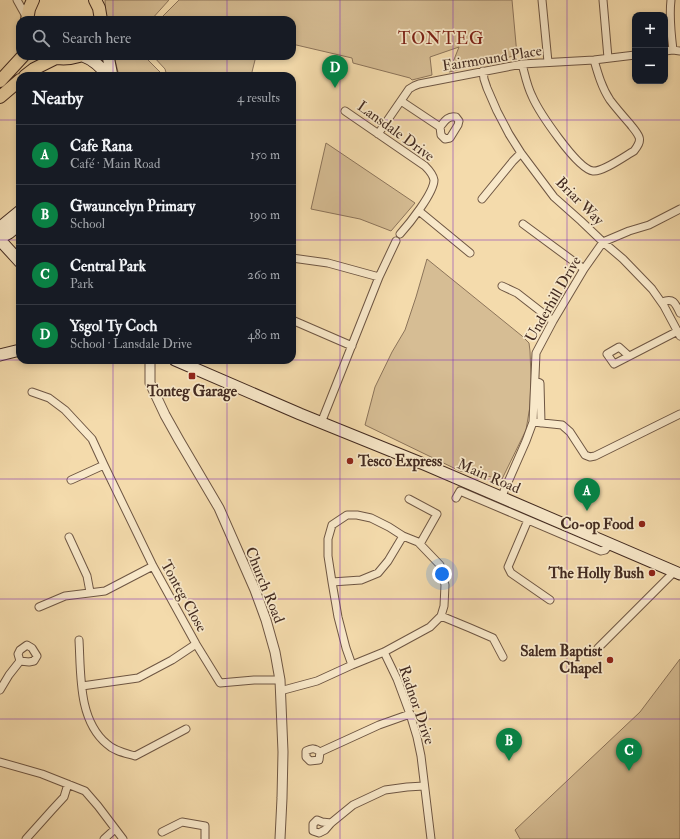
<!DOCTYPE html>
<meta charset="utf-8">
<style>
body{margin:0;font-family:"IM FELL Double Pica",serif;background:#242831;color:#f1f3f6}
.controls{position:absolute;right:12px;top:12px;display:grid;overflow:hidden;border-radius:8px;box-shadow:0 2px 6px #0003}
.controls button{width:36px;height:36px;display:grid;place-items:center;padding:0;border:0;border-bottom:1px solid #363941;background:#171b24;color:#f1f3f6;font:20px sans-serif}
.you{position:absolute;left:442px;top:574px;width:14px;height:14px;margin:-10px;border:3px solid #fff;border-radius:50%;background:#1a73e8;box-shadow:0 0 0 6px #1a73e833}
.badge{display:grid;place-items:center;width:26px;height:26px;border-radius:50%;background:#0b8043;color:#fff;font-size:13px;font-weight:700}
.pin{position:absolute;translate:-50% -33px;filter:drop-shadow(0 1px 2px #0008)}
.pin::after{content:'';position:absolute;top:21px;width:14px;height:12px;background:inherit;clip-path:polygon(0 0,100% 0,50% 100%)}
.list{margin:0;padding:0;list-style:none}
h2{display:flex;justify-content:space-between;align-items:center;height:52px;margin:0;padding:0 16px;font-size:17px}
h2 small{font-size:13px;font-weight:400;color:#9ea1a6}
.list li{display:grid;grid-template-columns:26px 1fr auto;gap:12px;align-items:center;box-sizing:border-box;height:60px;padding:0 16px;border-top:1px solid #363941}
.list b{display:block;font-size:15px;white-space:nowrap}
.list p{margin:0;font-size:13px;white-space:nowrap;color:#9ea1a6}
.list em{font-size:13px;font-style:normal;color:#9ea1a6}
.icon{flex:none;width:22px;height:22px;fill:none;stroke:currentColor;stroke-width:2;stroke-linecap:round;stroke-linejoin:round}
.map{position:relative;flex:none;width:680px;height:839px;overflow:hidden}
.search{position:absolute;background:#171b24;box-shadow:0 2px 6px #0003;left:16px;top:16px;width:280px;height:44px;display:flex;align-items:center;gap:10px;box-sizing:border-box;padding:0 14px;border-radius:12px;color:#9ea1a6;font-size:15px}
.panel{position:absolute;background:#171b24;box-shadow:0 2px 6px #0003;left:16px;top:72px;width:280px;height:292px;border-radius:12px}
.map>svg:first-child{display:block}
.green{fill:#d6bd94;stroke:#8c745a}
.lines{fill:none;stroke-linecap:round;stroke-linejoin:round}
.minor-casing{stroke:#6e5643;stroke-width:9}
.tertiary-casing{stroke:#6e5643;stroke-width:11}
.secondary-casing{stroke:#422a20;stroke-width:13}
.primary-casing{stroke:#422a20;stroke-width:14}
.minor{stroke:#f8e8c9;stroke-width:7}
.tertiary{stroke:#f8e8c9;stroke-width:9}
.secondary{stroke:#f8e8c9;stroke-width:11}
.primary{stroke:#f4dbac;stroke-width:12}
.grid{fill:none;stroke:#7b2cbf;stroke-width:1;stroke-opacity:0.55}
.poi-dot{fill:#8f2418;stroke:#f8e8c9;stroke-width:1.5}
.labels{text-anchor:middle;stroke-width:3.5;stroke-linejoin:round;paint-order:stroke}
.street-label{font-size:15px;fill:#422a20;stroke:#f8e8c9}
.poi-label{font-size:15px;font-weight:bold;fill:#422a20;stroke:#f8e8c9;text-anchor:end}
.quarter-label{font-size:17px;letter-spacing:1px;fill:#7a1f14;stroke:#f8e8c9}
</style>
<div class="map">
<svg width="680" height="839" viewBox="0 0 680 839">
<rect width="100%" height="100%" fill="#f4dbac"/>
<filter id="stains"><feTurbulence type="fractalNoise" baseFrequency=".005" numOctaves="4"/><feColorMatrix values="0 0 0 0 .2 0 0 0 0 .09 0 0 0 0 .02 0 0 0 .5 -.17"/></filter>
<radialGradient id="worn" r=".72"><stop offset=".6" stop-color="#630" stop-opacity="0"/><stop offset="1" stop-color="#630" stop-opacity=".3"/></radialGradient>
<path class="green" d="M105 0H169L151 20H106Z
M179 0H512L517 55 449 72 459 47 430 57 432 75 412 80 410 78 353 63 352 58 292 44V20H159Z
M114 56H144L164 76H119Z
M153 56H256L251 76H220L214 74 210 76H167L165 69Z
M326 143 415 203 391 231 360 219 311 209Z
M427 259 522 336 529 343 530 351 531 377 530 406 526 430 502 479 460 471 365 425 375 387 392 352 405 330 416 297Z
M680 659V839H520L515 830 640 712Z"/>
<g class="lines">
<defs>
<path id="minor" d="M17 0 27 18
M542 0 548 62
M603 0 608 58
M671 0C669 17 671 34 673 50
M665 51 673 50 680 51
M522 64C525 75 527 86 532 96 539 112 577 169 593 171 603 172 625 156 634 151 637 147 641 142 639 137 637 132 633 128 630 124 623 116 616 108 610 100 602 88 598 74 594 60
M483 71 484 79 487 88 497 111 509 134 521 153 554 197 581 221 603 242 623 259 652 289 664 306 680 336
M401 101 440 127 441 135 445 139 450 138 458 125 459 121 456 117C448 115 444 122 440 127
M345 111 425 166C429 170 433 174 434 180 434 193 409 224 400 234
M378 134 409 89 414 86 419 84 522 64 594 60 635 55
M482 199 513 161 521 153
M419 211 470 253
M523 224 584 269
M292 258 328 263 379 277
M502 286 517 293 553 321
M662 302C673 298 675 302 680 313
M292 320 352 346
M629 356 619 347 607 354 614 364 678 331
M535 381 540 383 541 423
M32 392 49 398 65 410 92 439 104 465 153 566 196 644 220 683 254 680H280
M533 422 562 425 570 432 585 455 590 457 595 456 680 414
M321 423 379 277 396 241
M71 480 104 465
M456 498 460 491 601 551 605 550 610 544
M501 498 526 441 533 422 536 353 553 321 584 269 603 242 629 231 649 225 680 209
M409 499 437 514 420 544
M528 520 508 567 511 573 550 600
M69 537 87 576 90 592
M332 582 361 580 378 573 388 561 403 536
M39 607 65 596 105 591 153 566
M441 616 470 628 493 638 503 657
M79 640C81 674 78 720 107 744 114 751 125 753 135 756L186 729
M27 645 32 648 37 656 34 661 29 662 20 661 18 654 20 650Z
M598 648 675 571
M384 652 397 679 410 714 417 737 421 756 431 839
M82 686 138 678 172 660 196 644
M0 690 9 675 20 661
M280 691 317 681 352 665 384 652 430 627 441 616 444 606 445 585 440 565 418 542 403 536 389 527 371 518 357 515H347L332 525 328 539V556L332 582 338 617 346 648 352 665
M320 752C315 748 312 748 306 751V757L310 761 319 760 320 752 379 725 410 714
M0 762 42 774 85 791 98 806 123 839
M331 823 322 822 317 820 313 824V831L319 833 325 830 331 823 353 805 385 790 407 787 424 786
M162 832 182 822 205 826V839
M26 839 52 810 64 797 68 784
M104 839 115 829"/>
<path id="tertiary" d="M150 360V383L165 415 179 440 219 508 255 590 266 620 275 652 280 680 283 752 282 798 280 839"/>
<path id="secondary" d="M83 56C94 60 101 67 108 76
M108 56 112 76
M0 235 3 225 20 211
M0 238 9 233 20 224
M0 240 20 262
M0 355 20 350
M175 360 300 414 426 465 680 574"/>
<path id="primary" d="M95 0 99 8 101 20
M27 20 29 9 33 0
M50 56C60 60 69 59 79 56
M25 76 34 69 56 58
M0 81 23 56
M0 97 20 80"/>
</defs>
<use href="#minor" class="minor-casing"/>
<use href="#tertiary" class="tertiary-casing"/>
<use href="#secondary" class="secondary-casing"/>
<use href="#primary" class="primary-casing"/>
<use href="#minor" class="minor"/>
<use href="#tertiary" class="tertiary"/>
<use href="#secondary" class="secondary"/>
<use href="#primary" class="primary"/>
</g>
<path class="grid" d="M113 0V20M227 0V20M340 0V839M453 0V839M567 0V839M113 56V76M227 56V76M0 120H20M292 120H680M0 240H20M292 240H680M0 360H20M113 360V839M227 360V839M292 360H680M0 479H680M0 599H680M0 719H680"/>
<g class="poi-dot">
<rect x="188" y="372" width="8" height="8" rx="2"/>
<circle cx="350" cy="461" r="4"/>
<circle cx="642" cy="524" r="4"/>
<circle cx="652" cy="573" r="4"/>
<circle cx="610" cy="660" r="4"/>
</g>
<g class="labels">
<g class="street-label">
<text transform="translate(492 58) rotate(-9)" y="5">Fairmound Place</text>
<text transform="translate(396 131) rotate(36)" y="5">Lansdale Drive</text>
<text transform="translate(580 201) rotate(45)" y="5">Briar Way</text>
<text transform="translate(553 299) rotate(-60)" y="5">Underhill Drive</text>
<text transform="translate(489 476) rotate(23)" y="5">Main Road</text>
<text transform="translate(265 585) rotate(68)" y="5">Church Road</text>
<text transform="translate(184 596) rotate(61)" y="5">Tonteg Close</text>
<text transform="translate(417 705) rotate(71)" y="5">Radnor Drive</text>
</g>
<g class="poi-label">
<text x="192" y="396" text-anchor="middle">Tonteg Garage</text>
<text x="358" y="466" text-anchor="start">Tesco Express</text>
<text x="634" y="529">Co-op Food</text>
<text x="644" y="578">The Holly Bush</text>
<text x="602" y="656">Salem Baptist<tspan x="602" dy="17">Chapel</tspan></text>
</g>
<g class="quarter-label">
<text x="441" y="44">TONTEG</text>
</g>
</g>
<rect width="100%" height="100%" filter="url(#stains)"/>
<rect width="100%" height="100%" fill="url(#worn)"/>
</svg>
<div class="controls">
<button>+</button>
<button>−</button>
</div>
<div class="you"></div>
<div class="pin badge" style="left:587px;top:511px">A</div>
<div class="pin badge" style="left:509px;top:761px">B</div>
<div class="pin badge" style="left:629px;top:771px">C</div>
<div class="pin badge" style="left:335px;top:88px">D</div>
<div class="search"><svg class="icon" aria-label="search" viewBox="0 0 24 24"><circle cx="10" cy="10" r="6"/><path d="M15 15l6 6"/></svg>Search here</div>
<section class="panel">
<h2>Nearby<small>4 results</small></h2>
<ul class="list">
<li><span class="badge">A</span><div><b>Cafe Rana</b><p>Café · Main Road</p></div><em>150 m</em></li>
<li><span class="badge">B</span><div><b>Gwauncelyn Primary</b><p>School</p></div><em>190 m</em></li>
<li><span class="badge">C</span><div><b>Central Park</b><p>Park</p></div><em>260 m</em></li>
<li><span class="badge">D</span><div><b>Ysgol Ty Coch</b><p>School · Lansdale Drive</p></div><em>480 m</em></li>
</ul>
</section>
</div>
